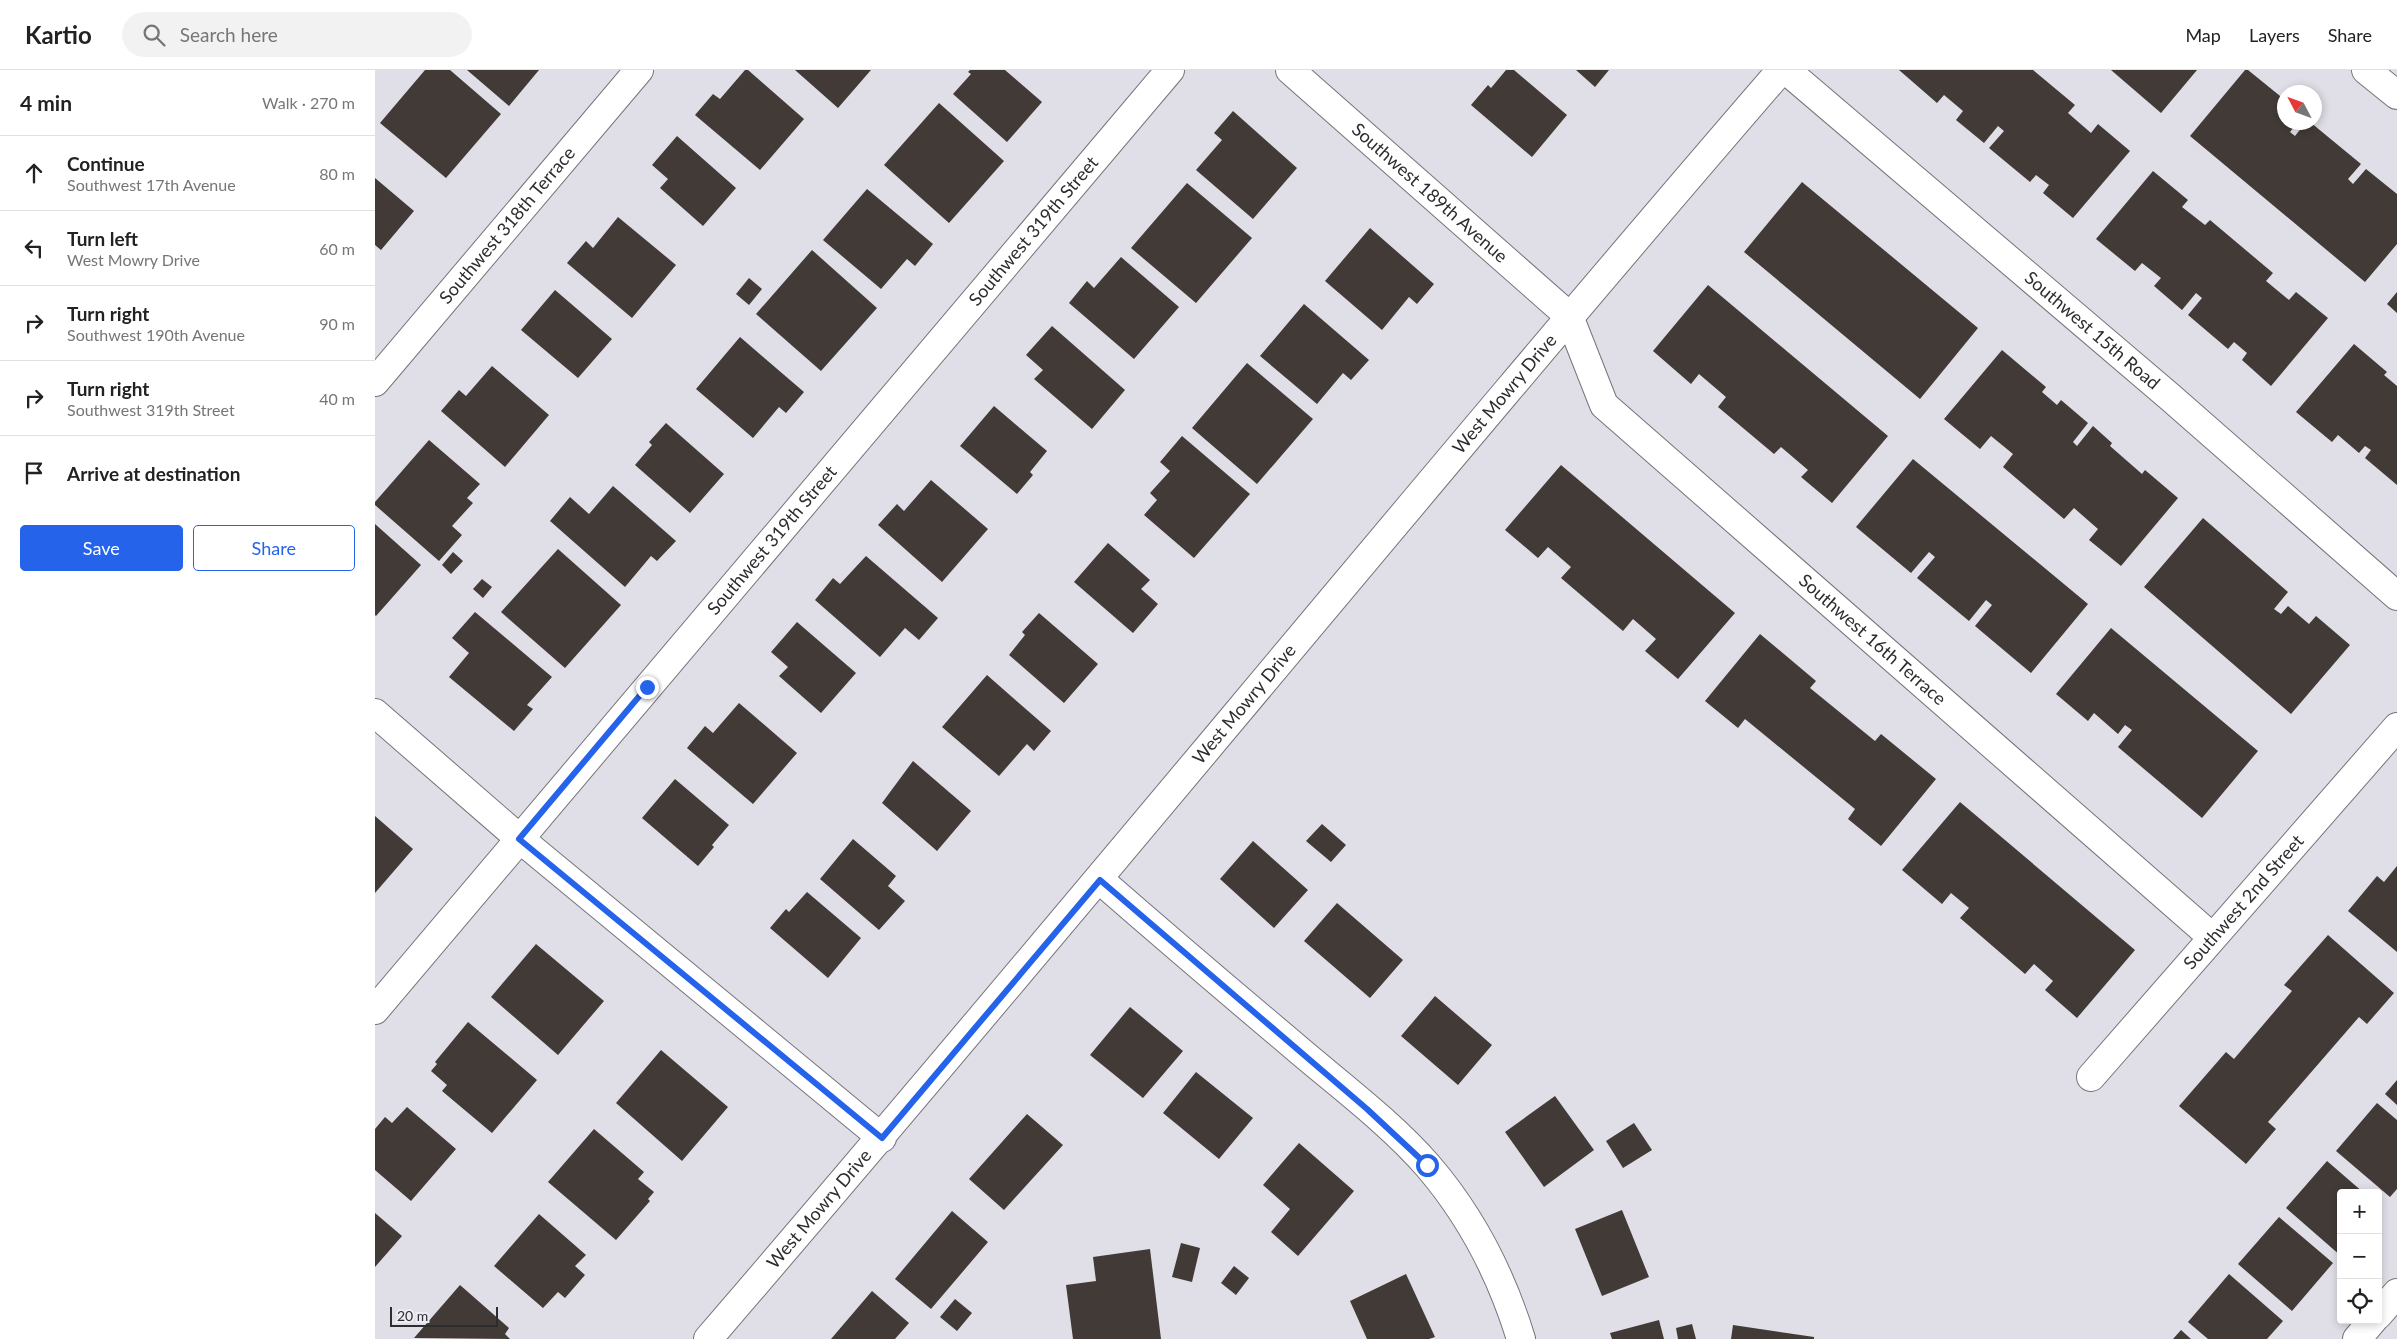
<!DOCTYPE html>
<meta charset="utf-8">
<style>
body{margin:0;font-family:Lato,sans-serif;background:#f2f2f2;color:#222}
.controls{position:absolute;right:15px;bottom:15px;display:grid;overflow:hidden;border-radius:5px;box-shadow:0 2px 8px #0003}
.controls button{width:45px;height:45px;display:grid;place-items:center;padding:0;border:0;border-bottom:1px solid #e0e0e0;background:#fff;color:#222;font:25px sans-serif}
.compass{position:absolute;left:1902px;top:15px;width:45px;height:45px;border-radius:50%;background:#fff;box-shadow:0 2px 8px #0003;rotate:311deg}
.scale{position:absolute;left:15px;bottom:12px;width:108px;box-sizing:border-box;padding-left:5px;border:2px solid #2d2c2f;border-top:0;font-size:14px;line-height:18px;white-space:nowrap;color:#2d2c2f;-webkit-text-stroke:4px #edebf3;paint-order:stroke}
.stop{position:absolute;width:15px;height:15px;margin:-11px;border:4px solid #2563eb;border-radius:50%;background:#fff}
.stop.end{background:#2563eb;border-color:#fff;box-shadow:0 1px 5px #0008}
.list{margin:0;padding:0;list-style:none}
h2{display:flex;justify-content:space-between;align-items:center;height:65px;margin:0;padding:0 20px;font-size:21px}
h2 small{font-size:16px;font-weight:400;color:#767676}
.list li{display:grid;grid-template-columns:32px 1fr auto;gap:15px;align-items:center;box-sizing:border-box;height:75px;padding:0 20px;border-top:1px solid #e0e0e0}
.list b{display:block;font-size:19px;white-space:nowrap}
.list p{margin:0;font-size:16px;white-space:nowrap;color:#767676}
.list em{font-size:16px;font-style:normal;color:#767676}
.actions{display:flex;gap:10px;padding:15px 20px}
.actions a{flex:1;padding:11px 0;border:1px solid #2563eb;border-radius:5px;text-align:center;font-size:18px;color:#2563eb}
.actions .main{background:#2563eb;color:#fff}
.icon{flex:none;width:28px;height:28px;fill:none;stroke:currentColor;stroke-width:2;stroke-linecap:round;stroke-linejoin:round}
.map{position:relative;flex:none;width:2022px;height:1269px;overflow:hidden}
header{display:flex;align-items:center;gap:30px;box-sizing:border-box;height:70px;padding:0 25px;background:#fff;border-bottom:1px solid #e0e0e0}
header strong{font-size:24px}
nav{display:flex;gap:28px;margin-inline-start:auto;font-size:18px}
.search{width:350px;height:45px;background:#f2f2f2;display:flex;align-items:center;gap:12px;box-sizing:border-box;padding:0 18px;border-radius:28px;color:#767676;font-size:19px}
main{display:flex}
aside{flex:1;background:#fff}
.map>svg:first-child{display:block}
.building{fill:#413a36}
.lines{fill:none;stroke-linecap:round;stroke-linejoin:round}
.minor-casing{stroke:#76747b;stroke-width:30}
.minor{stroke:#fff;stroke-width:28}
.route{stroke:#2563eb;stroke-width:6}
.labels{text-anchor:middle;stroke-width:5;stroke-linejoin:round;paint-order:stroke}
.street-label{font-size:18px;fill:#2d2c2f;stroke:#edebf3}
</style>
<header>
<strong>Kartio</strong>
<div class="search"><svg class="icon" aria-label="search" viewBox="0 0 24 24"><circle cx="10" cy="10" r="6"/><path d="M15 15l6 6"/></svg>Search here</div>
<nav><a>Map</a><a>Layers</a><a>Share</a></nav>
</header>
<main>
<aside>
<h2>4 min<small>Walk · 270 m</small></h2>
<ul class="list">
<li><svg class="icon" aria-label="ahead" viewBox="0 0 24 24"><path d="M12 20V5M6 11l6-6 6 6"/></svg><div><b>Continue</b><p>Southwest 17th Avenue</p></div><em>80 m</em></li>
<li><svg class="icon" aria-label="left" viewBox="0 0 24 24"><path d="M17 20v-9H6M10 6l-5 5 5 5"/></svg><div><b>Turn left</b><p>West Mowry Drive</p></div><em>60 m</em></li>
<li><svg class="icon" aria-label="right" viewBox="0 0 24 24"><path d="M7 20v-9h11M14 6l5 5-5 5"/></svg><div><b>Turn right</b><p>Southwest 190th Avenue</p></div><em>90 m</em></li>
<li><svg class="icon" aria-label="right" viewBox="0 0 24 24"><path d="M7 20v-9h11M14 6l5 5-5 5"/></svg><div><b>Turn right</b><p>Southwest 319th Street</p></div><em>40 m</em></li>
<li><svg class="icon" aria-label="arrive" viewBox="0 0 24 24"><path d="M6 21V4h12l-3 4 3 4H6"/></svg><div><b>Arrive at destination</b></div></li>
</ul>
<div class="actions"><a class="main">Save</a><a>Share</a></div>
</aside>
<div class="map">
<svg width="2022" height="1269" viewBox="0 0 2022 1269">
<rect width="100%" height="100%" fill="#e0dee6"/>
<path class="building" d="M50 0H75L126 44 71 108 5 53Z
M92 0H164L134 36Z
M370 0H373L429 49 385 100 320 45 338 24 345 29Z
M420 0H496L463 38Z
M595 0H630L667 32 632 72 578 24 596 4 593 2Z
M1131 0H1139L1192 45 1157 87 1096 35 1113 15 1116 18Z
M1201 0H1234L1220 17Z
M1524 0H1658L1700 35 1693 43 1716 63 1723 54 1755 81 1698 148 1668 123 1674 115 1661 105 1655 112 1614 78 1629 61 1623 56 1609 73 1581 50 1588 41 1569 25 1562 33Z
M1736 0H1822L1786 43Z
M1870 0H1873L1910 30V52H1923L1915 62 1920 66 1931 52H1935L1986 94 1973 109 1978 114 1991 99 2022 124V174L1990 212 1815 66Z
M564 33 629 91 574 153 509 95Z
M858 41 922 98 878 149 821 100 847 70 839 63Z
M302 66 361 118 328 156 285 118 293 109 277 95Z
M1778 101 1813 130 1807 137 1830 155 1835 150 1898 203 1891 211 1914 230 1921 222 1953 248 1896 316 1867 290 1872 283 1859 272 1853 279 1813 245 1827 228 1821 223 1807 240 1779 216 1786 208 1767 193 1760 201 1721 169Z
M0 108 39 141 6 180 0 175Z
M1427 112 1603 258 1545 329 1369 182Z
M812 113 877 168 821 233 756 178Z
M492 119 558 174 540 196 532 189 506 219 448 170Z
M243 147 301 195 257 248 192 193 211 171 218 178Z
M995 158 1059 214 1042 234 1034 227 1007 260 950 211Z
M437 180 502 238 446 301 381 244Z
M746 187 804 237 759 289 694 233 712 211 719 218Z
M374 208 387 219 374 235 361 224Z
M1333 215 1513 366 1457 433 1426 407 1433 400 1406 377 1399 384 1343 337 1351 327 1324 304 1316 314 1278 281Z
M180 220 237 269 203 308 146 260Z
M2022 222V243L2012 234Z
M929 234 994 290 976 310 968 303 942 334 885 286Z
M677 256 750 320 717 359 659 309 668 300 651 285Z
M365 267 429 322 411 343 404 337 378 368 321 319Z
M1979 274 2012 302 2009 305 2022 316V415L1990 388 1996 380 1990 376 1984 383 1963 365 1957 372 1921 342Z
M1627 280 1671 317 1667 322 1682 335 1686 330 1713 353 1698 372 1702 376 1718 356 1737 373 1735 376 1767 404 1770 400 1803 428 1746 496 1714 470 1723 459 1699 438 1689 449 1628 397 1638 384 1616 366 1605 379 1569 349Z
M872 293 938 349 882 414 817 358Z
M117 296 174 345 130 397 66 341 84 320 91 326Z
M619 336 672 381 655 402 658 405 642 424 585 376Z
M291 353 349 404 315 443 260 395 277 375 274 372Z
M807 366 875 424 819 488 769 445 782 430 775 423 795 401 785 392Z
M54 370 105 414 92 428 98 433 77 456 87 465 64 491 0 435V432Z
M1538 389 1713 534 1656 603 1600 556 1617 535 1611 530 1594 551 1542 508 1560 487 1554 482 1536 503 1481 457Z
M1186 395 1360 543 1303 609 1270 581 1281 569 1258 549 1248 561 1186 508 1196 497 1173 477 1163 488 1130 460Z
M556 410 613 459 567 512 503 455 522 434 529 441Z
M238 416 301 471 282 491 276 486 250 517 175 451 195 427 214 444Z
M1828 448 1913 522 1899 539 1906 544 1913 536 1934 554 1941 546 1975 575 1916 644 1769 517Z
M0 454 46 495 1 546 0 545Z
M733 473 775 510 766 519 783 534 758 563 699 512Z
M183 479 246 535 190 598 126 542Z
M78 482 88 491 76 504 67 495Z
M491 486 563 548 544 570 530 558 505 587 440 530 458 508 465 514Z
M107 509 117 517 108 528 98 519Z
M100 542 177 607 152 635 158 639 139 661 74 607 94 583 77 568Z
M664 543 723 594 689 633 634 585 650 565 647 562Z
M422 552 481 603 446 643 404 606 413 597 396 582Z
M1736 558 1883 681 1827 748 1743 677 1757 660 1750 655 1743 664 1719 643 1713 651 1681 624Z
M1385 564 1441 611 1435 618 1500 671 1506 664 1561 709 1506 776 1473 749 1480 739 1370 649 1363 658 1330 631Z
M612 605 676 661 659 681 652 674 624 706 567 657Z
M364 633 422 683 378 734 312 678 330 656 338 663Z
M538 691 596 741 562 781 507 733Z
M300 709 354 755 337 775 339 777 323 796 267 748Z
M1585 732 1760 880 1702 948 1670 920 1678 911 1659 894 1650 904 1585 848 1594 838 1576 823 1567 834 1527 800Z
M0 746 38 779 0 823Z
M947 754 971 775 956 792 931 771Z
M478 769 521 806 513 816 530 831 504 860 445 809Z
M878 771 933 820 899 858 845 809Z
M2022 796V882L1973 841 2002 806 2009 812Z
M432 822 486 868 453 908 395 858 411 839 414 842Z
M962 833 1028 890 995 928 929 871Z
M1953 865 2019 923 1992 954 1984 947 1893 1052 1901 1059 1871 1094 1804 1036 1851 982 1859 989 1917 921 1909 915Z
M161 874 229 931 183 985 116 927Z
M1060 926 1117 975 1083 1015 1026 966Z
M755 937 808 981 768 1028 715 985Z
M93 952 162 1010 117 1063 67 1021 72 1015 56 1001 62 994 60 992Z
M286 980 353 1037 307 1091 241 1033Z
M821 1002 878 1048 844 1089 788 1043Z
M2022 1010V1035L2010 1024Z
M1180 1026 1219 1080 1169 1117 1130 1062Z
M2002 1033 2022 1050V1119L2015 1127 1961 1081Z
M32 1037 81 1079 36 1131 0 1100V1059L10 1047 17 1053Z
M652 1044 688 1075 629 1140 594 1109Z
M1259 1053 1277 1080 1248 1098 1231 1071Z
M219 1059 269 1102 263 1109 279 1122 273 1129 275 1131 241 1170 173 1112Z
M924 1073 979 1121 923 1186 896 1162 915 1139 888 1115Z
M1952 1091 1989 1123H1966V1186L1911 1138Z
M1247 1140 1274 1207 1227 1226 1200 1159Z
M577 1141 613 1172 556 1239 520 1209Z
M0 1143 27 1166 0 1197Z
M164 1144 211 1185 200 1196 210 1205 190 1228 183 1222 168 1238 119 1196Z
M1904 1147 1958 1193 1917 1241 1863 1194Z
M806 1173 825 1178 817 1212 797 1207Z
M775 1179 786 1269H698L691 1215 721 1211 718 1187Z
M859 1196 874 1208 861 1225 846 1213Z
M1031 1204 1060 1267 1054 1269H992L975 1231Z
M1854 1204 1908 1251 1892 1269H1833L1813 1252Z
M85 1215 134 1258 130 1264 135 1269 39 1268Z
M497 1221 534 1253 520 1269H456Z
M580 1229 597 1243 582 1261 565 1247Z
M1284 1250 1289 1269H1237L1235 1263Z
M1317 1254 1321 1269H1303L1301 1258Z
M1358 1255 1439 1267V1269H1356Z
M1806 1260 1816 1269H1798Z"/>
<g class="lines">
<defs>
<g id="minor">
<path id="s1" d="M915 0 1194 246 1229 335 1837 867"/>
<path id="s2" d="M1411 0 1795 327 2022 526"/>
<path d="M1991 0 2022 25"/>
<path id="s3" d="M0 312 264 0"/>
<path d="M0 643 145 769 507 1068"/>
<path d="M725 810C787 864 849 917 912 970 958 1010 1014 1051 1053 1096 1096 1146 1127 1207 1146 1269"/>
<path id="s4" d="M0 940 795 0"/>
<path id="s5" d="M1716 1007 2022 657"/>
<path d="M2003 1245 2022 1223"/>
<path id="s6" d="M333 1269C695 849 1044 419 1406 0"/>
<path d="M1982 1269 1998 1250"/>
</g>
</defs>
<use href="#minor" class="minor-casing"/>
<use href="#minor" class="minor"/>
</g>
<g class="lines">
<path class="route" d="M272 617 144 769 507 1068 725 810 992 1039 1052 1095"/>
</g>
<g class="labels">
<g class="street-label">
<text dy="6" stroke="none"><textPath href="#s1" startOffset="186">Southwest 189th Avenue</textPath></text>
<text dy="6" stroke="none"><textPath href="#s3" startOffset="205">Southwest 318th Terrace</textPath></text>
<text dy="6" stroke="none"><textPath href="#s4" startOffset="1020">Southwest 319th Street</textPath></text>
<text dy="6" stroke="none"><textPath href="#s2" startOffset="402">Southwest 15th Road</textPath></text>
<text dy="6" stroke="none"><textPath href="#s6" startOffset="1236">West Mowry Drive</textPath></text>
<text dy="6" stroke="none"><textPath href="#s4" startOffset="615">Southwest 319th Street</textPath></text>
<text dy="6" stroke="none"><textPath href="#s1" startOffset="824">Southwest 16th Terrace</textPath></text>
<text dy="6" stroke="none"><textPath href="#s6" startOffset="831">West Mowry Drive</textPath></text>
<text dy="6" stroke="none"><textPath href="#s5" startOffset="232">Southwest 2nd Street</textPath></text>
<text dy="6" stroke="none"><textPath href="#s6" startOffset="171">West Mowry Drive</textPath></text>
</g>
</g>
</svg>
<div class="controls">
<button>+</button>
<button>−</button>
<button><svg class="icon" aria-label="locate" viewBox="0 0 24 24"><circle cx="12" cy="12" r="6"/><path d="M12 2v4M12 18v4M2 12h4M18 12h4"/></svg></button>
</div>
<svg class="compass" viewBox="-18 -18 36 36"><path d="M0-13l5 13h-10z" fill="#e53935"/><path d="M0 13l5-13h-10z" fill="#767676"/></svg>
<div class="scale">20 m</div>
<div class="stop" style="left:1052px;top:1095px"></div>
<div class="stop end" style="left:272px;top:617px"></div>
</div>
</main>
